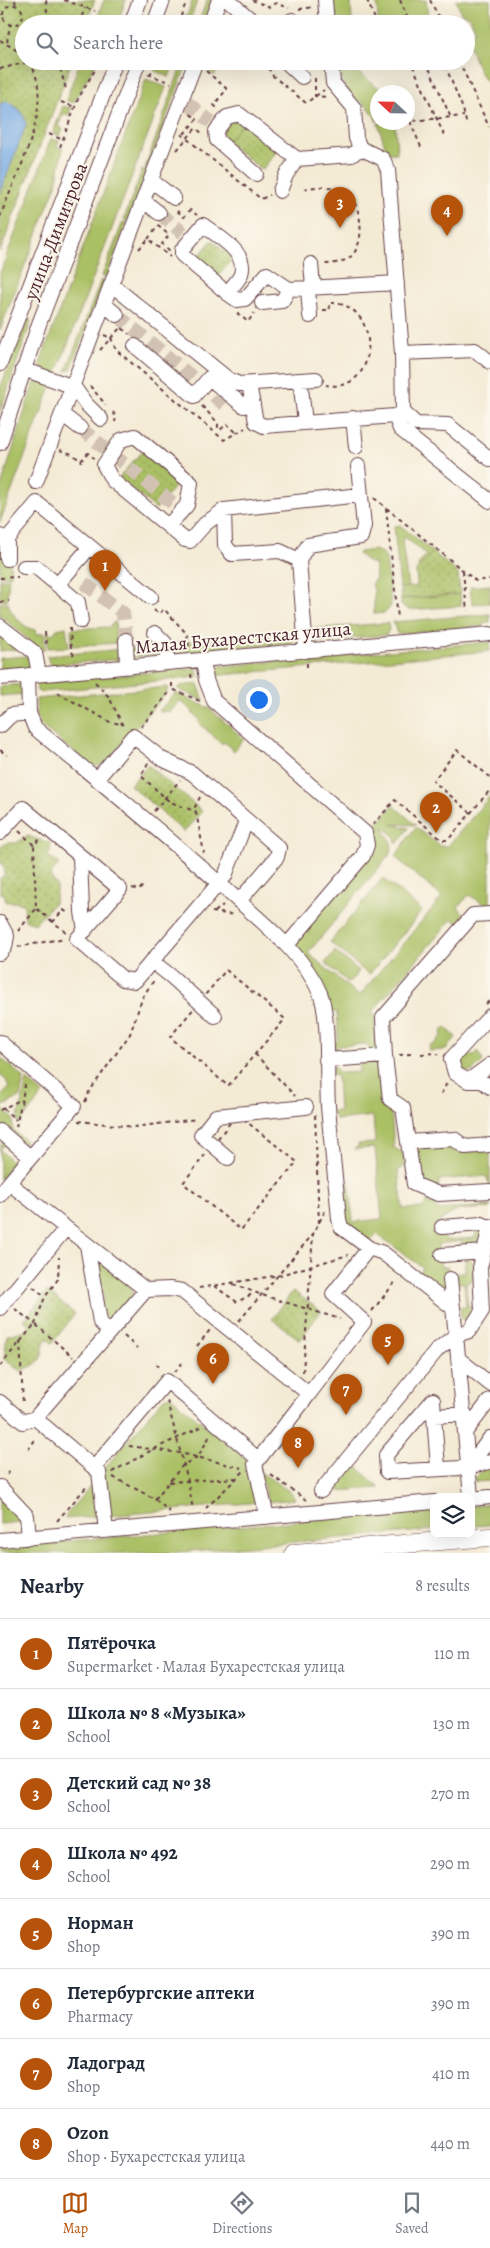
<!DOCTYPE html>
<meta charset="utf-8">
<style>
body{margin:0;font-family:Alegreya,serif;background:#f6f6f7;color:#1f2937}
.controls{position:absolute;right:15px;bottom:15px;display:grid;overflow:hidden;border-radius:10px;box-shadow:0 5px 20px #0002}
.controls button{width:45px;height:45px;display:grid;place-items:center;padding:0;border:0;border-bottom:1px solid #e0e1e3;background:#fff;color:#1f2937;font:25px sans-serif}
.compass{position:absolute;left:370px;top:85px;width:45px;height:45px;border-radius:50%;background:#fff;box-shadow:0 5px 20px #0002;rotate:292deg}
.you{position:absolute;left:258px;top:699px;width:18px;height:18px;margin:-12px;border:4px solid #fff;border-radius:50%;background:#1a73e8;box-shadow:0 0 0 8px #1a73e833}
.badge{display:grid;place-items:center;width:32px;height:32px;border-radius:50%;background:#b45309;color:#fff;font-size:16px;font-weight:700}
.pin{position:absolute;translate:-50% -41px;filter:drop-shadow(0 1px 2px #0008)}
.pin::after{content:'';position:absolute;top:26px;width:18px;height:15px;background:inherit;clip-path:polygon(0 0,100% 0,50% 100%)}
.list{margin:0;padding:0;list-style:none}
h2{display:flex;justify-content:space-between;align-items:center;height:65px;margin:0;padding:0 20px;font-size:21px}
h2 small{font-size:16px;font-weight:400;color:#747a83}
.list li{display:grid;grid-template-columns:32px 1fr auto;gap:15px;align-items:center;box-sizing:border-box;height:70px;padding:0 20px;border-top:1px solid #e0e1e3}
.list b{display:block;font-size:19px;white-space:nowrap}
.list p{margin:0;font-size:16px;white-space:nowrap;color:#747a83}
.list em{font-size:16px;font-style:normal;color:#747a83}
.icon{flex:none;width:28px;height:28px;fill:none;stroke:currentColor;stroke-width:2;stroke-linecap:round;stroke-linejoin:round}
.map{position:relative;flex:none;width:490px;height:1553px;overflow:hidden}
.search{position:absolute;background:#fff;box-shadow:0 5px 20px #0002;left:15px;right:15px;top:15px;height:55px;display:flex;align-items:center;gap:12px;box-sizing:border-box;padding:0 18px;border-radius:28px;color:#747a83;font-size:19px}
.sheet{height:625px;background:#fff}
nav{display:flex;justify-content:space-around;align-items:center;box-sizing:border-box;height:70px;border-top:1px solid #e0e1e3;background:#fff;font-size:14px;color:#747a83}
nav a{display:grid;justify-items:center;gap:2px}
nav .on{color:#b45309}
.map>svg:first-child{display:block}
.grass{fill:#aac065;stroke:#7a7048}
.park{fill:url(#park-dots);stroke:#7a7048}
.water{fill:#77aae3;stroke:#606487}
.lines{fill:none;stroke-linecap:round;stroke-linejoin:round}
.minor-tunnel{stroke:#d2c2b3;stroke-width:14;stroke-dasharray:14 7;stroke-linecap:butt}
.minor-casing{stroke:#643e44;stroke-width:16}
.major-casing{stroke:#643e44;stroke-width:19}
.path{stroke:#643e44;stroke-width:2;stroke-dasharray:4 4;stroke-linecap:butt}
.minor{stroke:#fff;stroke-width:14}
.major{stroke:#fff;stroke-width:18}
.labels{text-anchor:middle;stroke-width:4;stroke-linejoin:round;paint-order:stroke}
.street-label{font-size:19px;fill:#4a1f2b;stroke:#fbf7ec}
</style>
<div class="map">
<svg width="490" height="1553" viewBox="0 0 490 1553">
<defs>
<pattern id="park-dots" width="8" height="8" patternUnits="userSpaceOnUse" patternTransform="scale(1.25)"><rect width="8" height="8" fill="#aac065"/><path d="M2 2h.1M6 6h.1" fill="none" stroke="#8c9b53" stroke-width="1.8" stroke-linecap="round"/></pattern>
</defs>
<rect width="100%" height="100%" fill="#fbf7ec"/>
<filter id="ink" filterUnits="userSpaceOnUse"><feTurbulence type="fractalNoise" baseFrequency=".02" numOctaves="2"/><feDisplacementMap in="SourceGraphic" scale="10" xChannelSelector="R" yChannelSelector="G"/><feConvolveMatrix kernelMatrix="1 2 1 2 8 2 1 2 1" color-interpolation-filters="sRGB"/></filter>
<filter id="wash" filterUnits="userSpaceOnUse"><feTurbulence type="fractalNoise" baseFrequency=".0096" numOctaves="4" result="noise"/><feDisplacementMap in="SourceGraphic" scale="20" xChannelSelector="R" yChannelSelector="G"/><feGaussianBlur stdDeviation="1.12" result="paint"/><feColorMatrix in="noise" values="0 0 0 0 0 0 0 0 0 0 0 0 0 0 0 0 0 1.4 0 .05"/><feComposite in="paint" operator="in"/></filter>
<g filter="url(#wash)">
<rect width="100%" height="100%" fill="#f4ebd5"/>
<path class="grass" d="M104 0H126L117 24H95Z
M190 0H198L188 24 182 21 185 15 187 16 192 2Z
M207 0H212L203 24H198Z
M332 0H351L352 24H335Z
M377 0H426L428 19 378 22Z
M456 0H490V87L480 73 468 43 475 29 470 17 461 13Z
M80 61H97L73 103 66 100Z
M159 61H175L169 77 155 71Z
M183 61H188L147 169 145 168Z
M206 61H213L220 67 214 76 208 71Z
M338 61H355L356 71 384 92H378L377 122C366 93 342 105 338 61Z
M146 79 166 87 56 375 43 370 40 363Z
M63 106 71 108 68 116 63 114 58 126 63 129 60 136 53 133Z
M232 119 243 123 227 142 222 133Z
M378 123H395L397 153H387Z
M51 139 59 141 57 147 63 149 56 185 0 330V273Z
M142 170 147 171 127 222 124 219Z
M123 222 127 223 106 278 102 276Z
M101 280 105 281 71 369 66 371Z
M28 319 31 321 0 412V388Z
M40 381 52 384 0 522V490L33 385Z
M400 525 433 552 419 568 417 566 426 555 405 537 402 541 408 588H400L394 526Z
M0 545 10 561 11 576H0Z
M375 550 382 553 386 558 391 606 385 613 374 614V589L371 584 376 578 374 563H369L358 554 359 552Z
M0 579H9L7 600H0Z
M490 585V603L472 604 470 587Z
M460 594 461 606 409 610 401 605V599Z
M8 602C9 612 25 630 36 630L37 634 44 633 45 649H39L0 615V603Z
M490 614V622L483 623V626L397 634 393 622Z
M115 621 117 643 72 646 71 629 109 627Z
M388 623 389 630 386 635 320 641 311 635V629Z
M66 627 69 647 48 648 47 633 53 634 57 629Z
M299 632V636L292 643 174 654 170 643Z
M4 635 23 649 0 651V637Z
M490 642V651L211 676 210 667Z
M158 646V655L133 657 130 649Z
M123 649 122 659 50 665 47 656Z
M28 656 31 660 29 667 0 669V658Z
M197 668 198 677 42 692 37 691 36 683Z
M24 684 25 694 0 696V686Z
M198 684 204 701 178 689 180 686Z
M168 687 167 692 105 763 98 766H92L40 725 37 718 36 699Z
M176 693 209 708 244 739 234 751 224 742 222 744 198 722 200 720 192 713 193 711 180 701 170 712 165 710 163 713 159 710Z
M490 796V907L469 895 458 907 465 916 458 923 452 919 372 1012 375 1015 377 1050 369 1053 368 1044 338 1046 333 1054 329 1051 338 1039 337 1012H328L295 948 296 940 380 841 370 832 393 805 416 825 391 824 409 828 397 844 393 834 382 827C387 835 394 842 391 853L308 953 359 996 442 897 395 857 414 829 417 828 440 846H448Z
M383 878 422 911 369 975 330 942Z
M335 951 359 971 349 983 325 963Z
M445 1027 456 1037 446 1050 429 1051 430 1045 435 1044 442 1035 441 1033Z
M478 1051 483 1061 473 1071 466 1072 460 1068 458 1059 463 1053 474 1056Z
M0 1057 24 1078 20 1097 0 1108V1098L9 1087 6 1080 0 1075Z
M375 1062 379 1066 384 1102 391 1110 394 1148 404 1153 405 1166 398 1170 403 1209 422 1208 428 1202 434 1204 436 1210 490 1206V1208L458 1210 440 1221 441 1232 446 1240 475 1238 476 1229 483 1232 478 1246 467 1247 462 1241 438 1244 441 1267H448V1274L465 1272V1260L470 1259 473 1261 474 1280 466 1283 468 1306 473 1307 475 1311 468 1321 461 1318 460 1307H466L464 1283H458L457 1276 452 1277 444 1293 418 1276 422 1267 377 1234 371 1241 347 1227 341 1187 349 1182 353 1222 382 1219 375 1148 354 1149 358 1147V1144L375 1143 373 1116 336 1120 331 1111H339L337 1077 329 1072 333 1066 340 1073 359 1072V1063Z
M27 1080 43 1094 20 1123 17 1121Z
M0 1111H4L13 1118V1130L25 1140 26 1145 0 1125Z
M3 1141 17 1153 4 1145 0 1150 13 1162 0 1179V1148Z
M451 1145 459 1152 490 1150V1185L486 1176 439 1180V1187C434 1186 427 1185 423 1182 418 1178 417 1155 416 1147Z
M97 1263H101L130 1286 134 1292 112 1320 104 1317 100 1301 104 1299Z
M170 1396 247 1460 251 1466 260 1502 108 1516 103 1470 162 1400Z
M352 1462 379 1488 324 1492Z
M485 1467 490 1469V1481L475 1482 474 1480Z
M260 1472 292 1493 295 1499 268 1502Z
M96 1479 99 1516 65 1519 67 1514Z
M0 1496 21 1514V1522L0 1524Z
M490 1504V1525L471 1526V1506Z
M434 1509V1530L167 1553H0V1547Z"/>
<path class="park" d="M0 0H95L86 24H24V61H72L0 252Z
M243 123 277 151 262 170 227 142Z
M212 240 233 258 216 279 195 261Z
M143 450 179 481 156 509 119 478Z
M433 552 458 573 460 594 401 599 400 588 415 587 417 584 416 571Z
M148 765 202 811 184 832 130 785Z
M27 836 50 843 51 848 48 856 59 864 50 875 57 887 54 903 35 924 25 920 24 905 17 902H6L4 894 0 893V878L4 876 5 870 0 861V848L6 843H16Z
M47 1291 75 1314 52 1343 47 1339 44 1343C42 1363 38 1364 20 1371L4 1359 7 1335 26 1330 30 1325 24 1320Z
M293 1291 321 1311 300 1340 272 1319Z"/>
<path class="water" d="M5 101C16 105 25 113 26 125L0 193V105Z"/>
</g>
<g filter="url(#ink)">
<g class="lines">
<path class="minor-tunnel" d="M187 103 211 122
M159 213 183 233
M117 315 230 409
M80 428 192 519
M84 583 123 613 126 640"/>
<defs>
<path id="minor" d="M228 0 256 24
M325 0 327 24
M131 24 140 0
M154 24 163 0
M210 24 219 0
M287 24 292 20
M285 61 302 77
M331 61 333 83 354 108 356 138 360 148 383 159 388 170 402 353 403 412 395 416
M256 174 217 140 216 131 227 117 239 114 297 159
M151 180 174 198
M280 191 286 175 297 159 352 155 360 148
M144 201 159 213
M311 264 313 287
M112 285 228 379 239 384 300 380 305 422
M308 288 310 316
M227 293C231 287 239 281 241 274 248 252 218 237 203 225L182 250V255L227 293 237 300 245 299 267 274 289 289 397 283
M262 303 282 301 289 289
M105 305 117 315
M135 346 194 396 209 378 244 406 253 404
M402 353 475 350 490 362
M0 364 116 61
M23 369 74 387 86 404 101 419
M300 380 316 379
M249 384 256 422 264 426 395 416 400 429 490 501
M403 412 416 424 448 425 490 459
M63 415 80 428
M353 418 356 447
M0 443 39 324 139 61
M36 482 196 61
M224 510 225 545 232 554 280 551 299 560 306 651
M168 526 187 505 191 483 135 436 121 440 104 465 112 480 185 540 190 541 205 524 224 510 360 495
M0 536 7 539 37 503 151 597
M7 559V539
M299 560 308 545 361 537 364 526 358 466
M24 567H36L78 602 81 621
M58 584 90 547
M0 626 35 653 39 674
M155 633 165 643 168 663
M126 640 127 666
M203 660 206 680 214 701 365 833 367 845 363 856 287 945
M28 675 29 713 35 728C101 783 169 837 232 895 262 922 304 955 320 993 330 1017 326 1077 328 1106 331 1144 336 1182 339 1219L341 1227 369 1248
M0 678 490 634
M0 726 11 715 29 713
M97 779 133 736 162 759 192 773 279 848 277 857 239 901
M0 833 23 808 120 889 77 939 123 979 135 981 225 876 246 821
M80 856 82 912 85 931
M0 923 7 936 5 947 0 953
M153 962 172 977 215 1016
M490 1016 451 1059 455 1073 468 1081H482L490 1087
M0 1042 74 1106 9 1183 66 1228 0 1308
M385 1056 383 1018 473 915 490 914
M326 1060 385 1056 390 1099 403 1108 408 1142 454 1139 465 1147 490 1145
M468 1081 490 1065
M0 1131 30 1157
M408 1142 414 1184 438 1194 490 1191
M228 1158 201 1135 216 1116 306 1107
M0 1195 9 1183
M442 1227 482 1224 488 1227
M66 1228 146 1290
M87 1245 100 1322 109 1332
M442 1255 484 1252
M450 1279 453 1308
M460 1360 490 1384
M0 1402 23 1422 35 1418 146 1290 170 1289 182 1291 309 1394 364 1322 333 1294 369 1248 383 1253 453 1308 456 1335 438 1349 321 1491
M465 1414 434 1416 433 1400 386 1455 387 1472 461 1468 490 1462
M434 1416 438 1468
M35 1418 99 1472 106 1531
M466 1431 490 1400
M469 1467 490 1438
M94 1468 167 1381 258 1459
M0 1487 27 1516 29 1538
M471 1497 456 1335 469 1331 482 1311 480 1268 490 1226
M471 1499 490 1497
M267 1517 255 1464 309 1394
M0 1540 434 1502"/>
<path id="major" d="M294 1553 490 1537"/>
</defs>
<use href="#minor" class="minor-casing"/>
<use href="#major" class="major-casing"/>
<path class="path" d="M15 0 16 6
M46 0 48 24
M64 0 95 11
M252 0 270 7 276 3 289 8
M367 0 377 24
M400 0 410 24
M430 0 442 24
M3 15a10 10 0 1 1 20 0a10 10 0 1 1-20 0Z
M299 9 314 7
M79 24 85 8
M178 24 187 0
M0 40 24 55
M7 42 10 25
M58 61 66 89
M264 61 273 76 306 103 324 90
M426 61 451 118
M452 61 461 65
M459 61 489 127
M0 69 28 62
M206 71 227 89 214 105 218 109
M148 74 171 83
M150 75 156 61
M315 78V96L328 97
M61 102 75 107
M49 134 63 140
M181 134 261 199 270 195
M184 134 197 119 189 113
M444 135 412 64 445 65 463 109 467 126
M60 147 78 99 100 61
M421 147 410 121 464 116
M177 150 196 128 204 135
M304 189C319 185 340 185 351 198 363 211 365 247 349 258 341 263 331 264 322 264
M177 211 184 217 190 210 197 215
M0 217C16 173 57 104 29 61
M148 239 158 226 169 235 162 244 170 251
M139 249 148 239 170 257
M323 310H330L329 303C382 300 382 395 326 385
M237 313 248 322 254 313
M104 335 111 338 121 327 129 334
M100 350 111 338 116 350 224 440 245 428
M90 386 106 405
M202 406 218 423V428L220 430 227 424 237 433
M113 412 116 417 115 422
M60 450 72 454 81 461 88 453 94 458
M374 498 476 581 490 579
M386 508 398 618
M463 571 467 611
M0 578 18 577
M0 602 9 601
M154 610 159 614 164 609 187 634 189 649
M70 628 71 650 76 659
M45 632 46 647
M307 663V671
M191 674 192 681
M95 682 109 697 124 728
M172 683V689L200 701
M58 693 110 722 121 724
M141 727 171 690
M0 750 7 755
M148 763 141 776 170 802 197 812
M200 797 195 807 204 853
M154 811 180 780
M471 813 433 781 457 750 490 777
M373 825 395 800 442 840H448L490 790
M19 831 34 845
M132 888 139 890 144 885
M37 909 53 922
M212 912 235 915
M215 912 223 905
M18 931 36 909 34 845 40 839
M66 932 53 922 63 910 69 913
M18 947 65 938
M226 970 285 1019 228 1086 170 1037Z
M486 1004 490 1000
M255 1054 295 1096
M421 1054 436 1053 438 1055
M399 1055 411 1054
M441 1094 447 1083
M85 1102 89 1092 130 1034 143 996 155 979
M3 1108 16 1120
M0 1110 20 1100
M237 1114 297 1162 241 1230 183 1183Z
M315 1115 319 1223
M78 1121 134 1127 197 1119
M16 1127 26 1080
M233 1284 262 1295 340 1319
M214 1286 237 1302 254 1293
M33 1287 45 1297
M199 1288 280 1275 348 1255
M15 1309 35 1324 45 1297 58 1279 59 1257
M372 1311 397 1280
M239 1321 313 1234 325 1211
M124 1336 137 1348
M20 1341 23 1404
M197 1346 210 1330
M156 1364 162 1369
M0 1366 35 1324 73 1357
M175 1372 182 1363
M303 1372 313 1234
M167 1401 188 1481 193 1510
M129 1446 180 1453 242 1468
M28 1450 37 1437
M112 1472 152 1450 201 1427
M7 1475 11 1470
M271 1475 306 1500
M113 1477 155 1499 170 1512
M169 1482 236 1478
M155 1499 183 1465 198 1457 211 1434
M206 1508 244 1471
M57 1521 88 1485"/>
<use href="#minor" class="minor"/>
<use href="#major" class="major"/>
</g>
</g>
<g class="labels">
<g class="street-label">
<text transform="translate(55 231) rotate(-69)" y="7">улица Димитрова</text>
<text transform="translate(243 637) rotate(-5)" y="7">Малая Бухарестская улица</text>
</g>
</g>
</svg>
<div class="controls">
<button><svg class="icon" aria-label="layers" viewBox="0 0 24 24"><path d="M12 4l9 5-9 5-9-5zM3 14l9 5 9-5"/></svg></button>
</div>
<svg class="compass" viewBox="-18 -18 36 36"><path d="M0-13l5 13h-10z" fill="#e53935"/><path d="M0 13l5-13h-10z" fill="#747a83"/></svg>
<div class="you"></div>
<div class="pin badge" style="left:105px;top:591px">1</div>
<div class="pin badge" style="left:436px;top:833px">2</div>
<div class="pin badge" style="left:340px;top:228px">3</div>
<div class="pin badge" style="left:447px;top:236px">4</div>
<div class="pin badge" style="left:388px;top:1365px">5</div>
<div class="pin badge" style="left:213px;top:1384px">6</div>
<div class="pin badge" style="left:346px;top:1415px">7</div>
<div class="pin badge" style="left:298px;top:1468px">8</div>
<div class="search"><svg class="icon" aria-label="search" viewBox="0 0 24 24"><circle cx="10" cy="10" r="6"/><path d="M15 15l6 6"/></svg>Search here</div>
</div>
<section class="sheet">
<h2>Nearby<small>8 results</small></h2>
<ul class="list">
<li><span class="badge">1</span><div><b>Пятёрочка</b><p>Supermarket · Малая Бухарестская улица</p></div><em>110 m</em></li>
<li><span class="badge">2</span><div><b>Школа № 8 «Музыка»</b><p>School</p></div><em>130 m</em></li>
<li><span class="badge">3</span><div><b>Детский сад № 38</b><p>School</p></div><em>270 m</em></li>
<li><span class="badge">4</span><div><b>Школа № 492</b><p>School</p></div><em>290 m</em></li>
<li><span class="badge">5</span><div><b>Норман</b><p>Shop</p></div><em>390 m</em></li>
<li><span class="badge">6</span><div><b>Петербургские аптеки</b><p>Pharmacy</p></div><em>390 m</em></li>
<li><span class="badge">7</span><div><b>Ладоград</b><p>Shop</p></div><em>410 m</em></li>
<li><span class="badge">8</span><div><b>Ozon</b><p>Shop · Бухарестская улица</p></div><em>440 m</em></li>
</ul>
</section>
<nav>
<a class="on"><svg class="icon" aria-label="map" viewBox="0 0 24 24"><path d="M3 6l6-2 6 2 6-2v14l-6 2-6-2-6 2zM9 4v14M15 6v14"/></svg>Map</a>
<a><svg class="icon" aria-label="directions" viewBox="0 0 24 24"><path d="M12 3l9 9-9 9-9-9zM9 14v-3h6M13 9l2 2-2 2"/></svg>Directions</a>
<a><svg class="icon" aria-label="saved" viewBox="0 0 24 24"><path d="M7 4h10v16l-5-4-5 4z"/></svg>Saved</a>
</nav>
